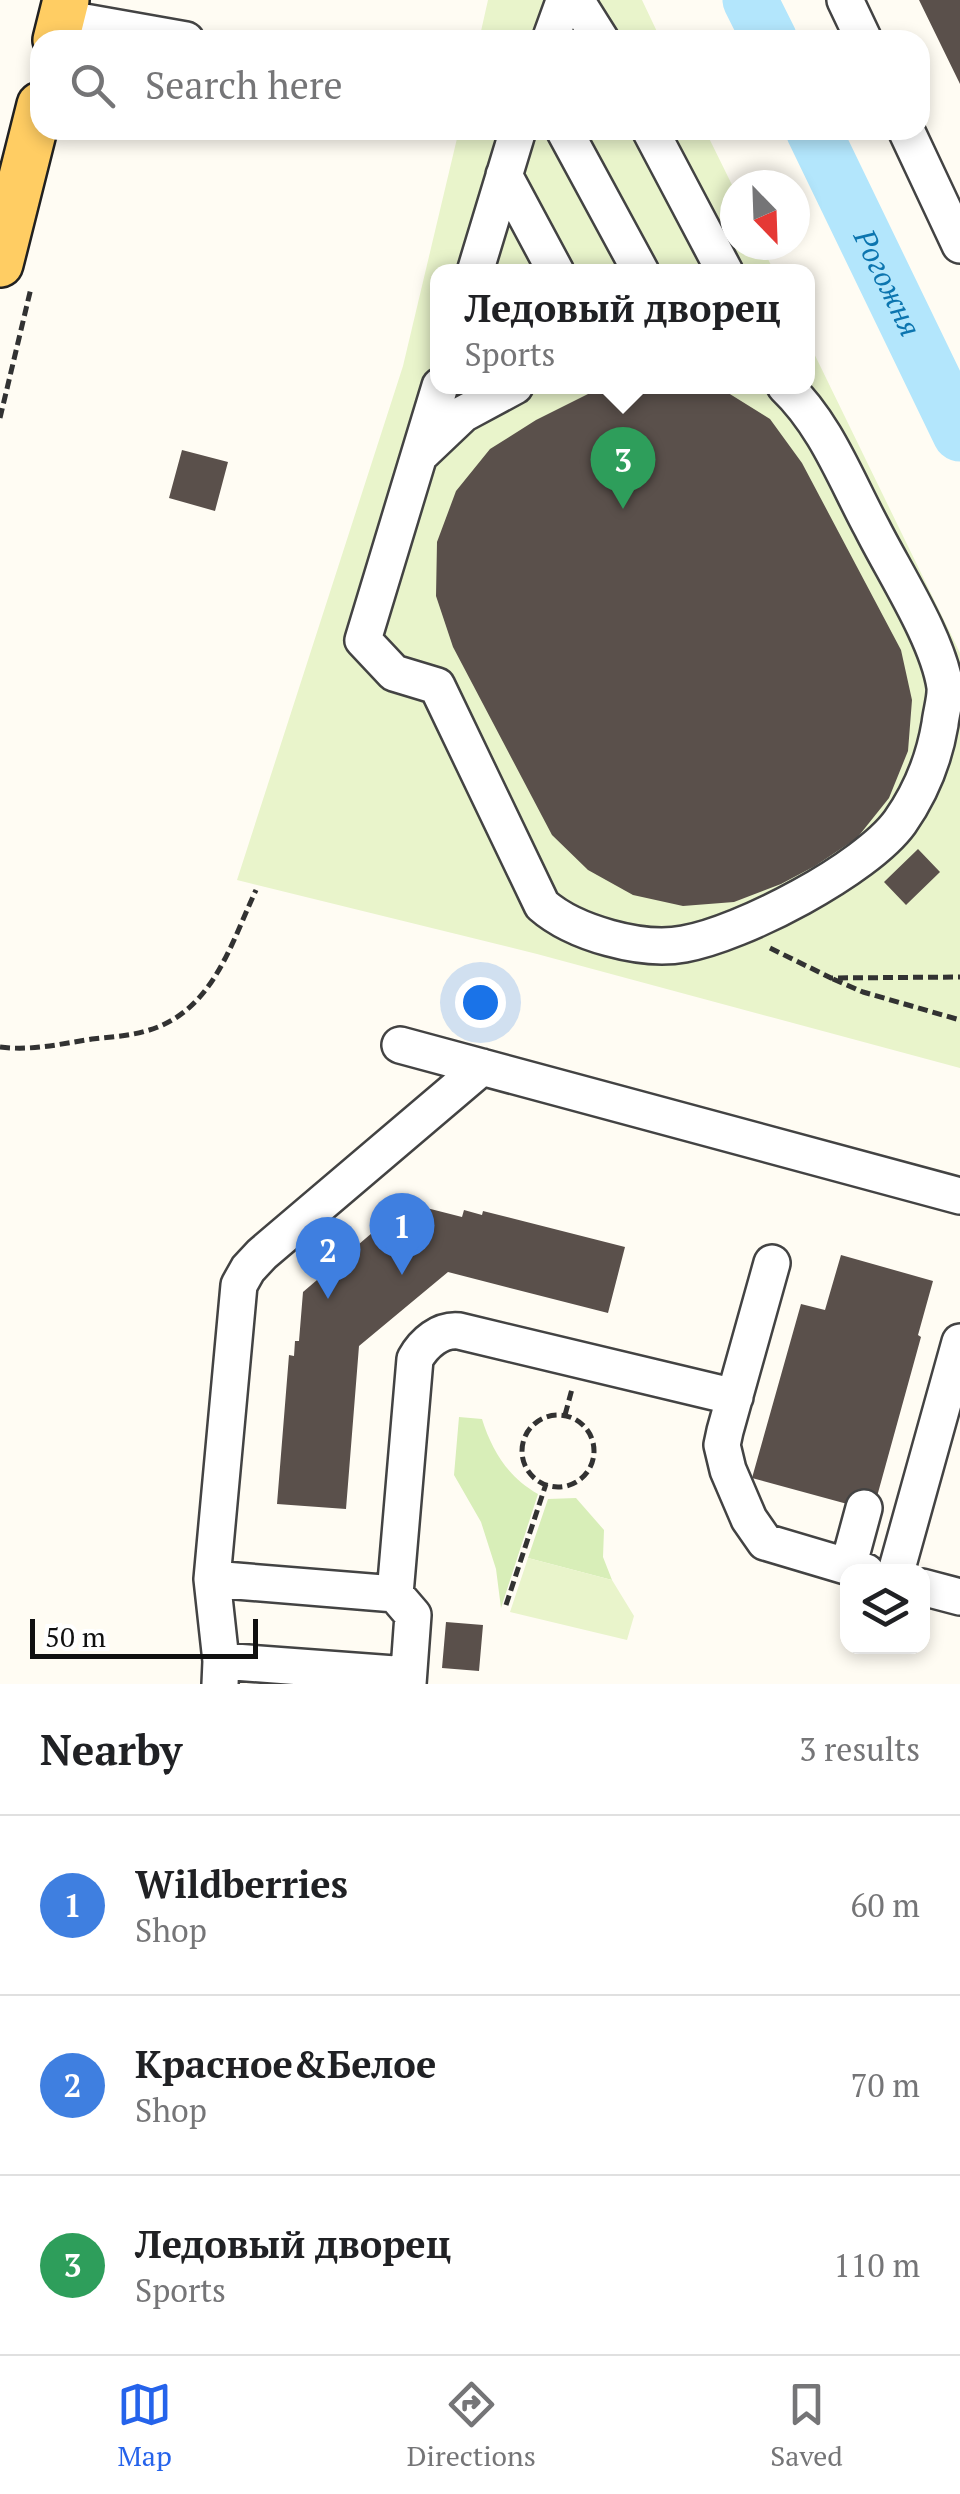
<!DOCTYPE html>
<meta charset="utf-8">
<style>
body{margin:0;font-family:"PT Serif",serif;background:#f6f6f6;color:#202124}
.controls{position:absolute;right:30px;bottom:30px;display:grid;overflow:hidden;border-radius:20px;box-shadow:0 5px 15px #0003}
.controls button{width:90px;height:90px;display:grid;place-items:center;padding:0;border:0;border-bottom:2px solid #e0e0e0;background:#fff;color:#202124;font:50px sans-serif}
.compass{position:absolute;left:720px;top:170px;width:90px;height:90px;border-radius:50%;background:#fff;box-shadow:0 5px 15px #0003;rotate:157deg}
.scale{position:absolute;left:30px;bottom:25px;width:228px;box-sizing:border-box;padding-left:10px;border:5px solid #101010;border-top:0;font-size:28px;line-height:35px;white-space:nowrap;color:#101010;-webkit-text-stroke:8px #fff;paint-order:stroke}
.you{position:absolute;left:480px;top:1002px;width:35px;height:35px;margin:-25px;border:8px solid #fff;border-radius:50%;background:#1a73e8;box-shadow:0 0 0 15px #1a73e833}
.badge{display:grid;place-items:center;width:65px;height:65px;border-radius:50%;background:#2563eb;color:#fff;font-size:32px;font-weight:700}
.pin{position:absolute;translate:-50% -82px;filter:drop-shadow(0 2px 5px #0008)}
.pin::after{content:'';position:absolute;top:52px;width:35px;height:30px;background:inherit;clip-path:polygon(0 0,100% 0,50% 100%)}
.popup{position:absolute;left:430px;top:264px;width:385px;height:130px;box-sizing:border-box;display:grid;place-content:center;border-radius:20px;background:#fff;filter:drop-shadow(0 2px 8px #0005);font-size:32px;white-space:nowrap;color:#757577}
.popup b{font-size:38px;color:#202124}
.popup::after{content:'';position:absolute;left:50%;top:100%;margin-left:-20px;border:20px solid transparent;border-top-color:#fff}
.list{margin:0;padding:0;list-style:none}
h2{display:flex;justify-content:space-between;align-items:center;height:130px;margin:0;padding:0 40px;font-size:42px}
h2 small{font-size:32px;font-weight:400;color:#757577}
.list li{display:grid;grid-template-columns:65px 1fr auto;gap:30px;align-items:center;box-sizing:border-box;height:180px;padding:0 40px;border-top:2px solid #e0e0e0}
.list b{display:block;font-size:38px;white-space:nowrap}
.list p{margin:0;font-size:32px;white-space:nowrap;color:#757577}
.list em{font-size:32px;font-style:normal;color:#757577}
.icon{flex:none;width:55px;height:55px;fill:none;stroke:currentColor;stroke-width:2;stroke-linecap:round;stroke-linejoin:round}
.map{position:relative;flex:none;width:960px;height:1684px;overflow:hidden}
.search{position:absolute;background:#fff;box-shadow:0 5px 15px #0003;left:30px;right:30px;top:30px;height:110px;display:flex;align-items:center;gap:25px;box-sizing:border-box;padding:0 35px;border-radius:30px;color:#757577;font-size:38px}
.sheet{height:670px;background:#fff}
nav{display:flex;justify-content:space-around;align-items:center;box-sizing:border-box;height:140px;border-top:2px solid #e0e0e0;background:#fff;font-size:28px;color:#757577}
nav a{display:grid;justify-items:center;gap:5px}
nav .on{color:#2563eb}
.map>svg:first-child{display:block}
.green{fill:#d8eeb8}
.pitch{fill:#e9f4cb}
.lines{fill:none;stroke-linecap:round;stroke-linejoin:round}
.river{stroke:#b3e6fc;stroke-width:55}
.building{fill:#5a504b}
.minor-casing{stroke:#434343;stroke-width:40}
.major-casing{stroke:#212121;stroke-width:50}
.path{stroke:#323232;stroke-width:5;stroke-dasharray:10 5;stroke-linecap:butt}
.minor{stroke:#fff;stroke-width:35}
.major{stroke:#ffcd63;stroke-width:45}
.labels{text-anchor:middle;stroke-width:10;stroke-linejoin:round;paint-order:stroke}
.water-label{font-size:30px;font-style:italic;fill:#0c75af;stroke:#fff}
</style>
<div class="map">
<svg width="960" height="1684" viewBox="0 0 960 1684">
<rect width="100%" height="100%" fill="#fffcf3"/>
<path class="green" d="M459 1417 482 1419C492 1451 508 1477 538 1494L501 1608 496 1569 481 1522 454 1475Z
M576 1498 604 1530 603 1557 612 1580 528 1558 548 1499Z"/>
<path class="pitch" d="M488 0H642L661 40H479Z
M459 130H705L735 191V245H761L774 271 438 272V386H808V341L960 653V1068L537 954 237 880 403 366Z
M528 1558 612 1580 634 1616 627 1640 510 1612Z"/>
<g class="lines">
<g class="river">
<path d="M750 0 770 40"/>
<path id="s1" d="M813 130 960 434"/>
</g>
</g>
<path class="building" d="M919 0H960V84Z
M604 386H717L770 419 802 463 901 650 912 700 908 751 889 798 857 838 815 866 781 884 734 902 683 906 633 895 588 870 552 835 453 647 436 596 437 542 456 491 490 449 536 420Z
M182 450 228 462 215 511 169 498Z
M918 849 940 872 906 905 884 882Z
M407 1203 462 1217 464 1210 482 1215 483 1211 625 1247 608 1313 448 1272 359 1346 346 1509 277 1504 289 1355 294 1356 295 1341H299L303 1292Z
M841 1255 933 1281 918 1335 921 1337 873 1511 752 1478 801 1304 825 1310Z
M446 1622 483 1625 479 1671 442 1668Z"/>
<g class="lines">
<defs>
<path id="minor" d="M845 0 864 40
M62 18 186 40
M550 40 563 4 569 1 579 5 601 40
M564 130 641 272
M650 130 725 272
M906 130 960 245
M504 175 556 272
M475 272 518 130
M440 386 363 640 394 673 437 686 542 905C574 933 642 952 684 944 742 934 866 869 900 822 921 792 934 760 940 724 941 713 946 698 945 687 938 639 894 572 872 528 846 480 826 425 785 386
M423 452 463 414 515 386
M400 1045 960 1196
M772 1263 725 1431 722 1445 728 1470 749 1519 765 1542 866 1572
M848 1567 864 1508
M896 1572 960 1342
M212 1579 395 1594 413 1615 408 1684
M922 1587 960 1597
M395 1594 415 1359C424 1343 440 1329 459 1331L735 1397
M221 1661 408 1675
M220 1684 221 1661 212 1579 239 1285 248 1269 262 1254 482 1067"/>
<path id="major" d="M56 40 66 0
M0 264 40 105"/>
</defs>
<use href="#minor" class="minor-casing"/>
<use href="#major" class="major-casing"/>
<path class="path" d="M0 418 31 288
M770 948 831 978 960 977
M833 979 863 992 960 1020
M0 1047C32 1051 60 1044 92 1039 110 1037 129 1036 146 1031 212 1013 230 946 256 890
M565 1415 572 1389
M522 1451a36 36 0 1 1 72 0a36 36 0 1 1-72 0Z
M506 1605 546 1484"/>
<use href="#minor" class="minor"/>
<use href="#major" class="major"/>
</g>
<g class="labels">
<g class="water-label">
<text dy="10" stroke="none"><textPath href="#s1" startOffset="170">Рогожня</textPath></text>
</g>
</g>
</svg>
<div class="controls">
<button><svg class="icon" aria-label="layers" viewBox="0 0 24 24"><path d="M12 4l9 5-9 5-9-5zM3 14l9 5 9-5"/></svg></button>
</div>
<svg class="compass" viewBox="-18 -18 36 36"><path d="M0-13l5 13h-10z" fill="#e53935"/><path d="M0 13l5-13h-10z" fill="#757577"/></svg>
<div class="scale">50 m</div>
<div class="you"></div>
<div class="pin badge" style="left:402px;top:1275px;background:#3f7fe0">1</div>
<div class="pin badge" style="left:328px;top:1299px;background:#3f7fe0">2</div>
<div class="pin badge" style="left:623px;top:509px;background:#2e9e5b">3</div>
<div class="popup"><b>Ледовый дворец</b>Sports</div>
<div class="search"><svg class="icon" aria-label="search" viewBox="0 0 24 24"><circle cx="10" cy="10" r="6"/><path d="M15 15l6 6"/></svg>Search here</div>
</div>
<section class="sheet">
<h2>Nearby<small>3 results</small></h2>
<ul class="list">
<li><span class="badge" style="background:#3f7fe0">1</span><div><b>Wildberries</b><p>Shop</p></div><em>60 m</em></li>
<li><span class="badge" style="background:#3f7fe0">2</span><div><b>Красное&amp;Белое</b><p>Shop</p></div><em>70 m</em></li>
<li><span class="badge" style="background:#2e9e5b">3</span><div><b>Ледовый дворец</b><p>Sports</p></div><em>110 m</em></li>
</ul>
</section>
<nav>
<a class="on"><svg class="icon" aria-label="map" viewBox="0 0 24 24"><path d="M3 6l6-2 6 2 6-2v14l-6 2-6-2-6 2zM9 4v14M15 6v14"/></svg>Map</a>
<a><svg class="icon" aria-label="directions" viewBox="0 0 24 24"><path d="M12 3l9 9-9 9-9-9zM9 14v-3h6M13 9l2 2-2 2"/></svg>Directions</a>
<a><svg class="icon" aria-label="saved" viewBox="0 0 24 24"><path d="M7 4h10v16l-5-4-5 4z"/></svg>Saved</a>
</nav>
